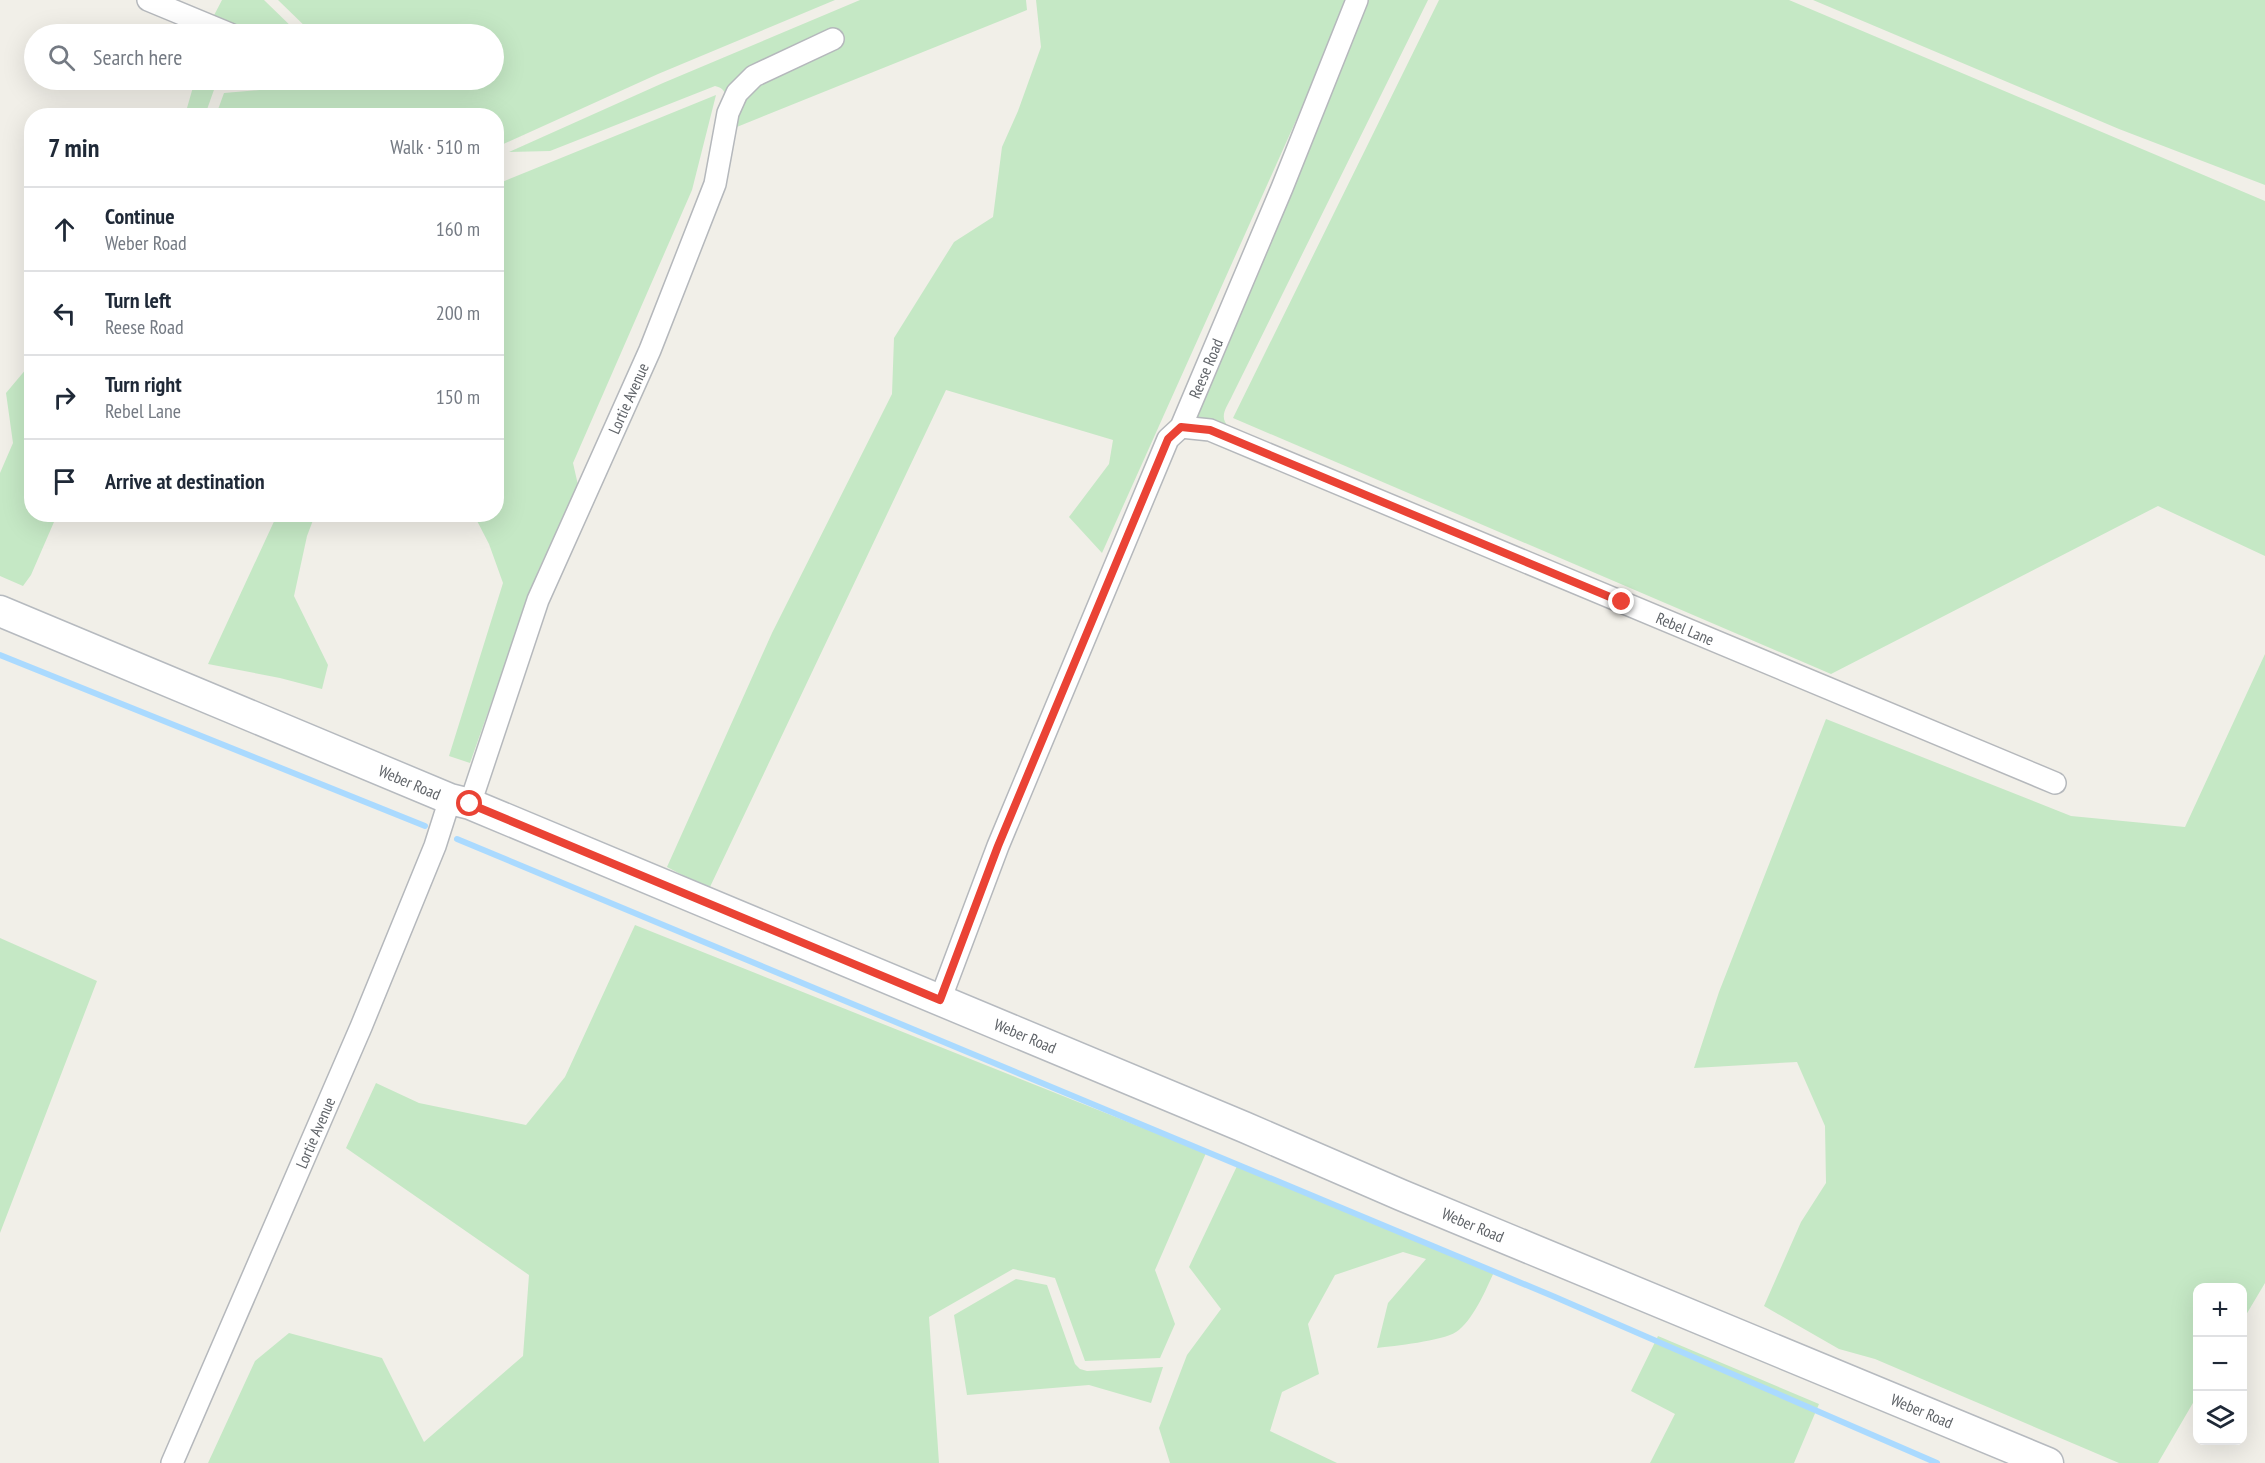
<!DOCTYPE html>
<meta charset="utf-8">
<style>
body{margin:0;font-family:"PT Sans Narrow",sans-serif;background:#f6f6f7;color:#1f2937}
.controls{position:absolute;right:18px;bottom:18px;display:grid;overflow:hidden;border-radius:12px;box-shadow:0 6px 24px #0002}
.controls button{width:54px;height:54px;display:grid;place-items:center;padding:0;border:0;border-bottom:2px solid #e0e1e3;background:#fff;color:#1f2937;font:30px sans-serif}
.stop{position:absolute;width:18px;height:18px;margin:-14px;border:4px solid #ea4335;border-radius:50%;background:#fff}
.stop.end{background:#ea4335;border-color:#fff;box-shadow:0 2px 6px #0008}
.list{margin:0;padding:0;list-style:none}
h2{display:flex;justify-content:space-between;align-items:center;height:78px;margin:0;padding:0 24px;font-size:26px}
h2 small{font-size:20px;font-weight:400;color:#747a83}
.list li{display:grid;grid-template-columns:39px 1fr auto;gap:18px;align-items:center;box-sizing:border-box;height:84px;padding:0 24px;border-top:2px solid #e0e1e3}
.list b{display:block;font-size:22px;white-space:nowrap}
.list p{margin:0;font-size:20px;white-space:nowrap;color:#747a83}
.list em{font-size:20px;font-style:normal;color:#747a83}
.icon{flex:none;width:33px;height:33px;fill:none;stroke:currentColor;stroke-width:2;stroke-linecap:round;stroke-linejoin:round}
.map{position:relative;flex:none;width:2265px;height:1463px;overflow:hidden}
.search{position:absolute;background:#fff;box-shadow:0 6px 24px #0002;left:24px;top:24px;width:480px;height:66px;display:flex;align-items:center;gap:15px;box-sizing:border-box;padding:0 21px;border-radius:33px;color:#747a83;font-size:22px}
.panel{position:absolute;background:#fff;box-shadow:0 6px 24px #0002;left:24px;top:108px;width:480px;height:414px;border-radius:24px}
.map>svg:first-child{display:block}
.green{fill:#c5e8c5}
.lines{fill:none;stroke-linecap:round;stroke-linejoin:round}
.stream{stroke:#aadaff;stroke-width:6}
.street-casing{stroke:#b5b8bc;stroke-width:24}
.secondary-casing{stroke:#b6babf;stroke-width:33}
.street{stroke:#fff;stroke-width:21}
.secondary{stroke:#fff;stroke-width:30}
.route{stroke:#ea4335;stroke-width:8}
.labels{text-anchor:middle;stroke-width:4.5;stroke-linejoin:round;paint-order:stroke}
.street-label{font-size:16px;fill:#5f6368;stroke:#fff}
</style>
<div class="map">
<svg width="2265" height="1463" viewBox="0 0 2265 1463">
<rect width="100%" height="100%" fill="#f1efe8"/>
<path class="green" d="M222 0H264L299 34H207L210 23Z
M278 0H835L658 74 497 147 496 116 216 115 224 93 319 85 321 80H494V34H313Z
M860 0H1026L1027 10 717 135 726 98C725 90 722 88 715 86L550 151 509 152 663 83Z
M1036 0H1350L1102 553 1069 517 1109 464 1113 440 946 390 709 889 667 867 772 633 892 394 894 338 954 242 993 217 1002 147 1018 111 1041 47Z
M1361 0H1428L1232 396C1227 407 1218 417 1229 427L1685 622 1208 438H1165Z
M1439 0H1789L2265 201V556L2158 506 1831 674 1233 418Z
M1813 0H2265V185L2119 129Z
M195 80H269L222 83 215 87 205 115H185Z
M716 95 692 190 573 463 578 485 538 571 470 763 449 756 503 583 489 544 474 515 496 514 497 184Z
M31 366 32 514 57 515 31 575 23 586 0 576V473L13 443 6 393 27 368Z
M277 515H315L307 536 294 596 328 665 322 689 280 678 208 664Z
M2265 654V1283L2243 1320 2242 1288H2198L2197 1396 2158 1463H2119L1875 1359 1839 1349 1764 1306 1801 1222 1826 1183 1825 1126 1797 1062 1694 1068 1719 992 1826 719 2071 816 2185 827Z
M635 925 1206 1153 1155 1270 1175 1324 1160 1358 1085 1361 1055 1278 1013 1269 929 1317 939 1463H208L255 1361 289 1333 382 1358 424 1442 523 1356 529 1275 346 1148 376 1083 419 1103 526 1125 565 1077Z
M0 938 97 981 0 1233Z
M1238 1164 1494 1272C1486 1290 1472 1322 1456 1332 1442 1341 1394 1346 1377 1348L1388 1303 1426 1259 1403 1252 1335 1275 1308 1324 1319 1374 1282 1392 1270 1431 1337 1463H1170L1159 1428 1187 1355 1221 1309 1189 1267Z
M1016 1279 1047 1285 1075 1364 1080 1369 1087 1371 1163 1367 1151 1403 1089 1385 967 1395 954 1315Z
M1658 1336 1819 1404 1794 1463H1650L1675 1414 1631 1391Z"/>
<g class="lines">
<path class="stream" d="M0 655 425 826
M457 839 1555 1297 1937 1463"/>
<defs>
<g id="street">
<path d="M148 0 230 34"/>
<path id="s1" d="M1181 427 1210 430 2055 783"/>
<path id="s2" d="M470 804 538 600 650 350 715 184 728 113 737 93 754 76 833 39"/>
<path id="s3" d="M940 1000 998 846 1168 439 1181 427 1282 188 1357 0"/>
<path id="s4" d="M172 1463 361 1027 435 846 450 799"/>
</g>
<g id="secondary">
<path id="s5" d="M0 611 450 799 470 804 1244 1127 1401 1195 2048 1463"/>
</g>
</defs>
<use href="#street" class="street-casing"/>
<use href="#secondary" class="secondary-casing"/>
<use href="#street" class="street"/>
<use href="#secondary" class="secondary"/>
</g>
<g class="lines">
<path class="route" d="M470 804 940 1000 998 846 1168 439 1181 427 1210 430 1622 602"/>
</g>
<g class="labels">
<g class="street-label">
<text dy="6" stroke="none"><textPath href="#s3" startOffset="687">Reese Road</textPath></text>
<text dy="6" stroke="none"><textPath href="#s2" startOffset="436">Lortie Avenue</textPath></text>
<text dy="6" stroke="none"><textPath href="#s1" startOffset="544">Rebel Lane</textPath></text>
<text dy="6" stroke="none"><textPath href="#s5" startOffset="444">Weber Road</textPath></text>
<text dy="6" stroke="none"><textPath href="#s5" startOffset="1110">Weber Road</textPath></text>
<text dy="6" stroke="none"><textPath href="#s4" startOffset="360">Lortie Avenue</textPath></text>
<text dy="6" stroke="none"><textPath href="#s5" startOffset="1596">Weber Road</textPath></text>
<text dy="6" stroke="none"><textPath href="#s5" startOffset="2082">Weber Road</textPath></text>
</g>
</g>
</svg>
<div class="controls">
<button>+</button>
<button>−</button>
<button><svg class="icon" aria-label="layers" viewBox="0 0 24 24"><path d="M12 4l9 5-9 5-9-5zM3 14l9 5 9-5"/></svg></button>
</div>
<div class="stop" style="left:470px;top:804px"></div>
<div class="stop end" style="left:1622px;top:602px"></div>
<div class="search"><svg class="icon" aria-label="search" viewBox="0 0 24 24"><circle cx="10" cy="10" r="6"/><path d="M15 15l6 6"/></svg>Search here</div>
<section class="panel">
<h2>7 min<small>Walk · 510 m</small></h2>
<ul class="list">
<li><svg class="icon" aria-label="ahead" viewBox="0 0 24 24"><path d="M12 20V5M6 11l6-6 6 6"/></svg><div><b>Continue</b><p>Weber Road</p></div><em>160 m</em></li>
<li><svg class="icon" aria-label="left" viewBox="0 0 24 24"><path d="M17 20v-9H6M10 6l-5 5 5 5"/></svg><div><b>Turn left</b><p>Reese Road</p></div><em>200 m</em></li>
<li><svg class="icon" aria-label="right" viewBox="0 0 24 24"><path d="M7 20v-9h11M14 6l5 5-5 5"/></svg><div><b>Turn right</b><p>Rebel Lane</p></div><em>150 m</em></li>
<li><svg class="icon" aria-label="arrive" viewBox="0 0 24 24"><path d="M6 21V4h12l-3 4 3 4H6"/></svg><div><b>Arrive at destination</b></div></li>
</ul>
</section>
</div>
